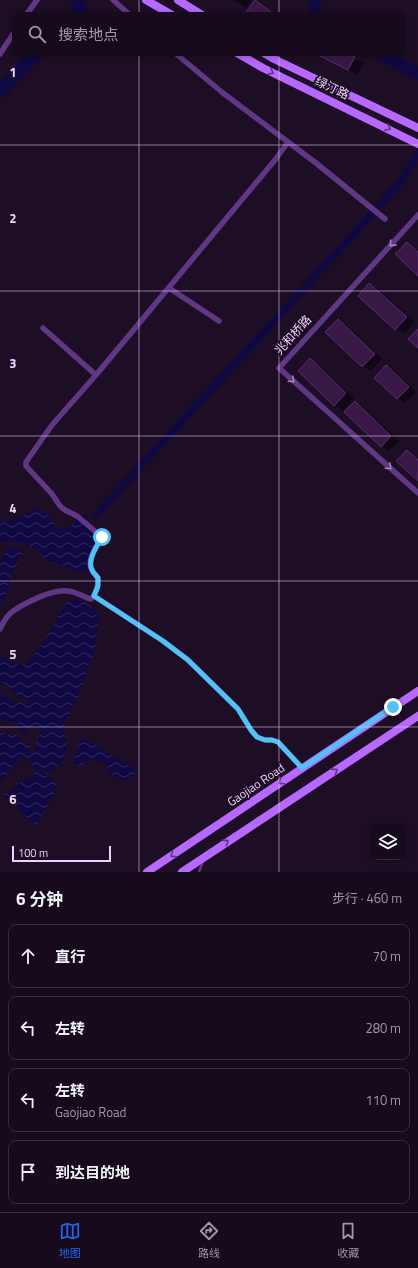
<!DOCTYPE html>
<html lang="zh">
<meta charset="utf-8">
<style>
body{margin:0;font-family:"Titillium Web","Noto Sans SC",sans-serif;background:#231829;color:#f1f3f6}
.controls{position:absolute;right:12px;bottom:12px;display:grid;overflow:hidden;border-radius:8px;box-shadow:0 2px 6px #0003}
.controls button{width:36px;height:36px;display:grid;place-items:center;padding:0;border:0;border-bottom:1px solid #352b3b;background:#160a1c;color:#f1f3f6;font:20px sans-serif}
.scale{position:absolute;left:12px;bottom:10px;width:99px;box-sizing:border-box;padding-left:4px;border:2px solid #edd1ff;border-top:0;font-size:11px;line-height:14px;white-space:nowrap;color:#edd1ff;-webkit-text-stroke:3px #1d0e25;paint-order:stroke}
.stop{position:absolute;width:12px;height:12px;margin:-9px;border:3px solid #4fc3f7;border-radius:50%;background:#fff}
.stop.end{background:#4fc3f7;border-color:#fff;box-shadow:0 1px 4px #0008}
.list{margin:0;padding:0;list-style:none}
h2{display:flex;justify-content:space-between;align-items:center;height:52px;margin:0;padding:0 16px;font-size:17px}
h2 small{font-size:13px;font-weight:400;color:#9e9aa3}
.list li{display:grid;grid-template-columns:26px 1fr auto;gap:12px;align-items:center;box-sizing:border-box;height:64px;margin:0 8px 8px;padding:0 8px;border:1px solid #352b3b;border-radius:8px}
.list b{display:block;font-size:15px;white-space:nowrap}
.list p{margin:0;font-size:13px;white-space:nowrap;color:#9e9aa3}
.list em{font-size:13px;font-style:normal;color:#9e9aa3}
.icon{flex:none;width:22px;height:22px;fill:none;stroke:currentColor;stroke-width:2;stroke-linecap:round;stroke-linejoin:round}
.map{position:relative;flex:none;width:418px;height:872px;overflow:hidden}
.search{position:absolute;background:#160a1c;box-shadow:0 2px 6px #0003;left:12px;right:12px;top:12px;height:44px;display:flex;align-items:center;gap:10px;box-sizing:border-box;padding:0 14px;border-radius:8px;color:#9e9aa3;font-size:15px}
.sheet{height:340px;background:#160a1c}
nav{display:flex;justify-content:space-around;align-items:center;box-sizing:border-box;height:56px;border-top:1px solid #352b3b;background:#160a1c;font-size:11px;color:#9e9aa3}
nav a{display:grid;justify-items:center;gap:2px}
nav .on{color:#2563eb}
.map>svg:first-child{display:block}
.water{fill:url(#water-waves)}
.shadow{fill:#0007}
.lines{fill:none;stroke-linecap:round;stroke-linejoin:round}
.canal{stroke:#100843;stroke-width:7}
.river{stroke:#100843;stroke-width:12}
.building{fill:#381946;stroke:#5d2a73}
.service{stroke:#603785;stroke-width:2.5}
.minor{stroke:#603785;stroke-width:5.5}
.secondary{stroke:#b668ff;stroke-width:8}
.oneway{stroke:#623687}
.oneway2{stroke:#a684c2}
.route{stroke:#4fc3f7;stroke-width:5}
.grid{fill:none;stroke:#edd1ff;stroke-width:1;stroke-opacity:0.55}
.labels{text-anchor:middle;stroke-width:3.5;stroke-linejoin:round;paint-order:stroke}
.street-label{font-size:12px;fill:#edd1ff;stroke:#1d0e25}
.grid-label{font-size:13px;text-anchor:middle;font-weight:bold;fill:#edd1ff;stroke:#1d0e25;stroke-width:3.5;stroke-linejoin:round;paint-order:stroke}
</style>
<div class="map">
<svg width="418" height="872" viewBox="0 0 418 872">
<defs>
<pattern id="water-waves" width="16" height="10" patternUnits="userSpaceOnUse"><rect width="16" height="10" fill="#100843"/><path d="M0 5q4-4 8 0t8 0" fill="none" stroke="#332b5f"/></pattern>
</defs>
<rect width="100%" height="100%" fill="#1d0e25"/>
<path class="water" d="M33 509H39C43 514 47 514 51 518 54 521 55 525 56 528 66 533 77 521 83 513L86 515C87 521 87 528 90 532 93 534 96 535 98 538L89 561 94 567 89 573 85 571 80 572 52 563 46 560 38 550 24 544 16 541 0 543V520C14 525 22 515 33 509Z
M12 548 21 550 24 554 19 556 17 566 12 572 8 590 0 606V561L5 554 4 550Z
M72 599C83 599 95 607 99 617L94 652 79 694 64 724 63 732 67 744 64 759 60 765 50 772 41 770 39 771 56 782 55 792 36 825 3 795 35 774 32 763 27 759 21 758C19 761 17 763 14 765 8 771 7 777 0 781V731L7 735H16L30 746 29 752 34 755 41 729 37 727 36 730 28 727 27 734C20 732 19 728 17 722H6L0 719V692C7 700 17 702 27 704L30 702 20 697 0 680V656L14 663 26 665C36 653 44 640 52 628 59 617 61 606 72 599Z
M81 738 102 747 103 751 135 768 134 774 123 781C116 777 107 774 107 765L102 762 91 759 83 763V766H77L73 762Z"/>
<path class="shadow" d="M233 0H251L246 8Z
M315 53H345L363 63 357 74Z
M407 243 418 250V275Z
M370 284 378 289 415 322 404 333 396 329Z
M338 320 346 325 382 359 371 371 363 366Z
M310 360 318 364 354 398 343 410 335 405Z
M386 367 394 371 416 392 405 403 397 398Z
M355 402 363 407 399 441 389 451 381 446Z"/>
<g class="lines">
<path class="canal" d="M96 515 355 233 401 181 418 153"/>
<path class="river" d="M315 0 314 5 316 15
M74 15 81 8 76 0
M380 53 418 74
M0 92 38 53"/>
</g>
<path class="building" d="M255 0 275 15H250L246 12Z
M314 53H347L355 57 348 70Z
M407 242 418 252V276L395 254Z
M369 283 407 317 395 330 358 296Z
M338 319 375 354 362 367 325 332Z
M418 329V348L408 339Z
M310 358 346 393 334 406 298 371Z
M386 365 409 387 397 399 374 378Z
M355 401 391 436 381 447 344 412Z
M407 450 418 460V481L396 461Z"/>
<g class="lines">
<path class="service" d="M199 872 203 861"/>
<path class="minor" d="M113 0 130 15
M26 15 37 0
M175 53 223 93 316 163 385 219
M0 54 15 31
M418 215 279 368 418 493
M169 288 219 321
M43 328 96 375
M94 596 163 641 188 660 238 709 251 730 257 737 265 740H272L278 742 302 768
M0 629C3 623 6 616 12 612 24 603 53 589 67 591 76 591 83 597 91 599 97 593 98 586 98 578 96 575 93 573 92 570 86 560 97 546 102 537L77 516 65 510 60 506 52 494 26 466V462L52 425 96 375 275 160 288 142"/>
<path class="secondary" d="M146 0 172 15
M178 0 202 15
M237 53 263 68 418 144
M264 53 274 59 418 128
M147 872 418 691
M182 872 418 716"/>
</g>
<defs><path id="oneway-chevron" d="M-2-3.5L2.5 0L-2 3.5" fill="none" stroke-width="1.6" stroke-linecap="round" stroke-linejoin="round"/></defs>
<g class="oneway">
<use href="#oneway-chevron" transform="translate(271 72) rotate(26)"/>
<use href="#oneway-chevron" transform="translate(388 128) rotate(26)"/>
<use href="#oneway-chevron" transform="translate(335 771) rotate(-33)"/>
<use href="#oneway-chevron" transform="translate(281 782) rotate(146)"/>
<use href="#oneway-chevron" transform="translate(226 842) rotate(-33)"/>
<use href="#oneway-chevron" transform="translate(173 855) rotate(146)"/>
</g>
<g class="oneway2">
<use href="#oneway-chevron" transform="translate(392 244) rotate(132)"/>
<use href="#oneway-chevron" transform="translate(292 380) rotate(42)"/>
<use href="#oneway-chevron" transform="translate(389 467) rotate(42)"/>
</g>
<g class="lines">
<path class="route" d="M102 537C97 546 87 560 92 570 93 573 96 575 98 578V586L94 596 163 641 188 660 238 709 251 730 257 737 265 740H272L278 742 302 768 393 707"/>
</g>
<path class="grid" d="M139 0V15M279 0V15M139 53V872M279 53V872M0 145H418M0 291H418M0 436H418M0 581H418M0 727H418"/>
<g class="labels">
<g class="street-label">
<text transform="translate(332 88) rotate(26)" y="4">绿汀路</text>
<text transform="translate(293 335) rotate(-48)" y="4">兆和桥路</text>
<text transform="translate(256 785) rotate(-34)" y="4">Gaojiao Road</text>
</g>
</g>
<g class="grid-label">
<text x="13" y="77">1</text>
<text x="13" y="223">2</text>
<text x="13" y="368">3</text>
<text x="13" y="513">4</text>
<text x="13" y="659">5</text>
<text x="13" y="804">6</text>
</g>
</svg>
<div class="controls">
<button><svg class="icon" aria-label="layers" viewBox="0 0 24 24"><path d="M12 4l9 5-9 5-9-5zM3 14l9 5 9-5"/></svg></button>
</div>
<div class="scale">100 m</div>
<div class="stop" style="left:102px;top:537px"></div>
<div class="stop end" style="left:393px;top:707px"></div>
<div class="search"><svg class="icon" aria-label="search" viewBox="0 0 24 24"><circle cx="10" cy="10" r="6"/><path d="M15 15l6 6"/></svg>搜索地点</div>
</div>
<section class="sheet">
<h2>6 分钟<small>步行 · 460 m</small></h2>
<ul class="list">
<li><svg class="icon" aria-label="ahead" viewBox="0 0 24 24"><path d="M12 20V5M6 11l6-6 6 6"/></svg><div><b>直行</b></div><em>70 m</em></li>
<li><svg class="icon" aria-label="left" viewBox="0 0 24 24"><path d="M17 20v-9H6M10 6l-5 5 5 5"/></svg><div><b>左转</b></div><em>280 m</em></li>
<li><svg class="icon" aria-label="left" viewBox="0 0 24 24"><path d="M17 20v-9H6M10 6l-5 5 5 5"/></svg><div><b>左转</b><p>Gaojiao Road</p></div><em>110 m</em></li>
<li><svg class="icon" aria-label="arrive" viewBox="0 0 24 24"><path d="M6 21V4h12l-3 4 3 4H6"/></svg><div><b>到达目的地</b></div></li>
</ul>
</section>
<nav>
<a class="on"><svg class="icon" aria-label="map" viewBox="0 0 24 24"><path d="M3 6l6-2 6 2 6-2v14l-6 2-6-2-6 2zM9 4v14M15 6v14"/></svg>地图</a>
<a><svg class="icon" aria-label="directions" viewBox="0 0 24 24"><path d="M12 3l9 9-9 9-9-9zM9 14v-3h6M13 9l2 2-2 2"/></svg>路线</a>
<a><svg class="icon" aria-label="saved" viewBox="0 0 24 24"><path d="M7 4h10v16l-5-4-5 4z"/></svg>收藏</a>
</nav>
